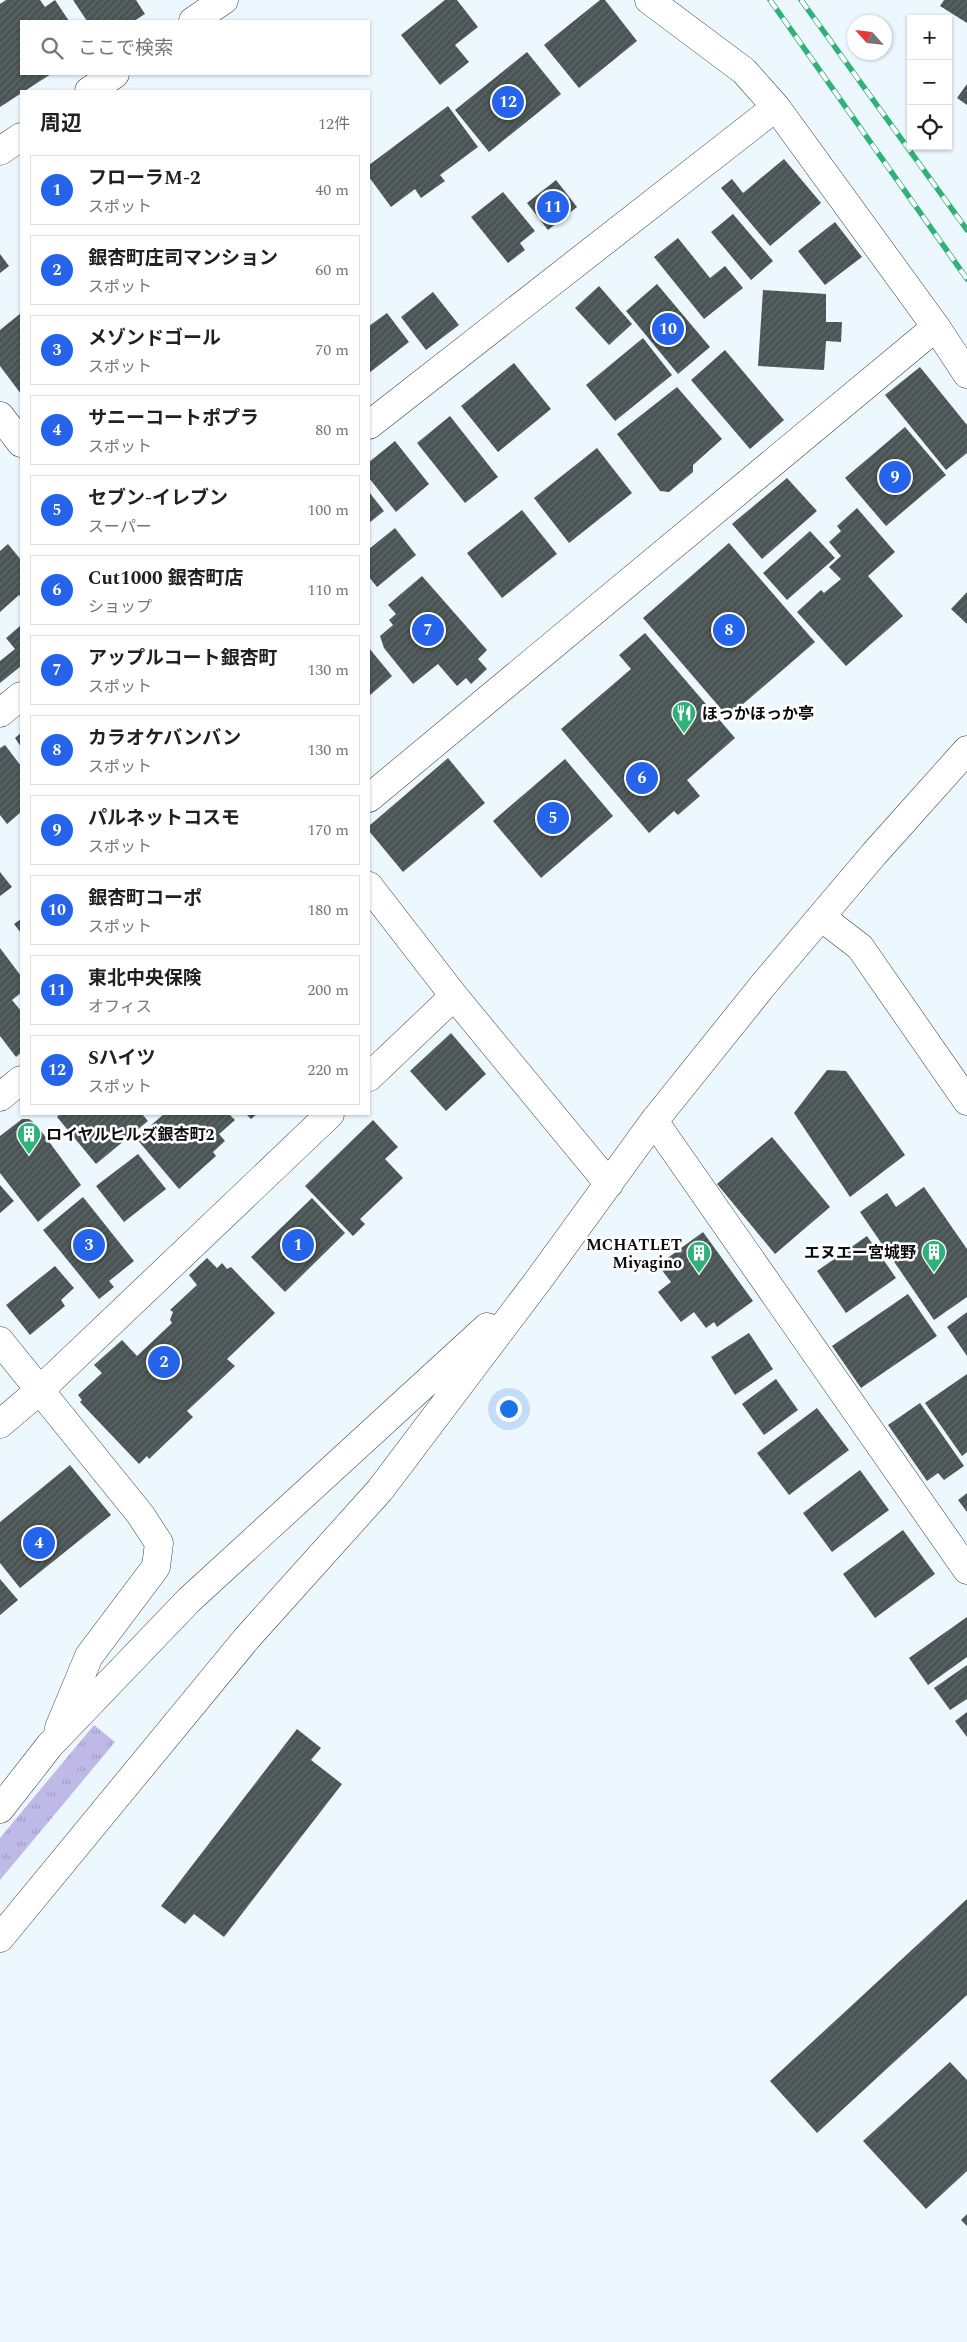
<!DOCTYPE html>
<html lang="ja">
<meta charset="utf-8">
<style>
body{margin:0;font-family:Spectral,"Noto Sans JP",serif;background:#f6f6f6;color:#202124}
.controls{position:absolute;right:15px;top:15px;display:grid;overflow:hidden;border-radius:0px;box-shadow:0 1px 4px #0004}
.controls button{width:45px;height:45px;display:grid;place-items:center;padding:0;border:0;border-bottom:1px solid #e0e0e0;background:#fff;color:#202124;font:25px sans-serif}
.compass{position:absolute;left:847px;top:15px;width:45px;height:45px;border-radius:50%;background:#fff;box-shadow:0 1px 4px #0004;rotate:297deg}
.you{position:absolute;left:508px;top:1408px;width:18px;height:18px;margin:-12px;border:4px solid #fff;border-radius:50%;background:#1a73e8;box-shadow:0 0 0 8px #1a73e833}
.badge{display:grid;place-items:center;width:32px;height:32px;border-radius:50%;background:#2563eb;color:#fff;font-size:16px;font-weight:700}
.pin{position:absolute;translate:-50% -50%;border:2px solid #fff;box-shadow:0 1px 5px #0006}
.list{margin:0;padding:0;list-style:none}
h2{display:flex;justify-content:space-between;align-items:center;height:65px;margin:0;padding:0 20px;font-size:21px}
h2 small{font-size:16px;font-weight:400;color:#757577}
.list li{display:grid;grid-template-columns:32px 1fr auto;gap:15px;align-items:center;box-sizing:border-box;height:70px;margin:0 10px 10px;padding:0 10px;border:1px solid #e0e0e0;border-radius:0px}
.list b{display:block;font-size:19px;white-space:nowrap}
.list p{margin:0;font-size:16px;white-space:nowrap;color:#757577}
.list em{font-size:16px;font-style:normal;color:#757577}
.icon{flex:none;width:28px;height:28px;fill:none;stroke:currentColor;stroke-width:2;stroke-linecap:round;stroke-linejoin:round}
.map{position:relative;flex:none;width:967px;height:2342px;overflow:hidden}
.search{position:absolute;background:#fff;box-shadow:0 1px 4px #0004;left:20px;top:20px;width:350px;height:55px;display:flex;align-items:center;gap:12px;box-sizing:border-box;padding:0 18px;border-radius:0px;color:#757577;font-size:19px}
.panel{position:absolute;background:#fff;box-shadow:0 1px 4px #0004;left:20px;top:90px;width:350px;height:1025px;border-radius:0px}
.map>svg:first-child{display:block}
.grass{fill:url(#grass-tufts)}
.building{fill:url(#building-hatch)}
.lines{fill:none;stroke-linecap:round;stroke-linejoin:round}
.minor-casing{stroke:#3f3f3f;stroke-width:29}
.minor{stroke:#fff;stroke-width:28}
.rail-casing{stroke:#2fb279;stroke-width:5.5}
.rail{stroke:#fff;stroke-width:4;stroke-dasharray:11;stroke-linecap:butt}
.labels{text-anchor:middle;stroke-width:5;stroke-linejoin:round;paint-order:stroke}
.poi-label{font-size:16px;font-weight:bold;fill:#0c0c0c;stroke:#fff;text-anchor:start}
</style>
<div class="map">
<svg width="967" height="2342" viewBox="0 0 967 2342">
<defs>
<pattern id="grass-tufts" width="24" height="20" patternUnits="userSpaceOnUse" patternTransform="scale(1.25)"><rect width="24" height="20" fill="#beb9e6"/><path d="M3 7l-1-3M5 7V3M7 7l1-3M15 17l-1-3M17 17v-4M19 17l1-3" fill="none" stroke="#a29ec4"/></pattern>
<pattern id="building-hatch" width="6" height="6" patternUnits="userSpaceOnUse" patternTransform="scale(1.25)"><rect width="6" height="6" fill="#4a5454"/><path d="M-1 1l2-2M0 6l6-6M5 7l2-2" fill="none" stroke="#606868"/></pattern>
</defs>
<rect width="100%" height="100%" fill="#edf7fe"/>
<path class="grass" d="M94 1725 115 1742 0 1880V1838Z"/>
<path class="building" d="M6 0H40L45 7 55 0 69 21H21V74H51L0 107V4Z
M73 0H136L145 14 134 21H87Z
M445 0H457L478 27 455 45 469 62 440 85 401 35Z
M600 0H605L637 41 579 88 544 45Z
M944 0H967V23L940 6Z
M527 52 561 94 489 152 455 110Z
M967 84V105L957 98Z
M448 106 478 147 440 175 445 181 421 198 415 189 391 207 369 177V165Z
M784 159 821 203 770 246 721 188 732 179 743 193Z
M556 180 577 207 548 230 527 203Z
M503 192 535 231 520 243 525 250 508 263 471 217Z
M733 214 773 261 751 280 711 232Z
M835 222 862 257 825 285 798 251Z
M678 238 710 278 725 266 743 288 704 319 654 257Z
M0 254 9 266 0 273Z
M657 284 710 347 678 374 626 311Z
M599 286 632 324 609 345 575 308Z
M763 290 826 294V322H842L841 342 826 341 824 370 758 366Z
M433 292 459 325 426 350 401 317Z
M21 313V394L0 366V330Z
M387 313 409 342 369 373V326Z
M643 338 672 375 615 421 586 385Z
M725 350 784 420 750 449 691 380Z
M514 363 551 409 498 452 461 406Z
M920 367 967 425V453L946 470 885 395Z
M677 387 722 439 693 465V472L669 492 660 491 617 434Z
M450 416 498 477 465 503 417 443Z
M905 427 946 475 886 526 845 478Z
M395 441 429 484 396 512 369 478V462Z
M597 448 632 493 569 543 534 498Z
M787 478 817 511 762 559 732 524Z
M369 492 384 511 369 523Z
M857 508 895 552 868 576 903 616 846 666 797 612 821 590 824 593 841 579 829 567 841 556 829 542 841 531 837 526Z
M522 510 557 554 502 598 467 553Z
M395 528 416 555 377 587 369 577V549Z
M810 531 835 558 787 600 763 573Z
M729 543 815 642 728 717 643 618Z
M8 544 21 560V598L19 595 0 612V551Z
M422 576 487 650 478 659 487 669 471 684 466 678 457 686 438 664 413 684 384 648 380 636 393 625 389 620 396 614 388 605Z
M967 592V624L951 609Z
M20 626 21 666 0 683V661L15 649 6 638Z
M645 633 735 738 687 780 700 796 678 815 674 811 649 833 561 729 631 669 619 655Z
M369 648 392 676 369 696Z
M21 733V747L15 738Z
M5 745 21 766V812L7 824 0 815V748Z
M448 758 485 803 403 872 369 831V826Z
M565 759 613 816 541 878 493 821Z
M0 872 12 887 0 896Z
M21 919V933L14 924Z
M0 948 21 976V993L12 1000 21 1011V1053L16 1057 0 1036Z
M451 1033 486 1074 446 1111 410 1071Z
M827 1070 846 1071 905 1155 850 1197 794 1113Z
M60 1114H142L148 1121 96 1164 57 1117Z
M164 1114H229L235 1120 219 1134 225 1141 213 1152 216 1156 179 1189 136 1138Z
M246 1114H257L251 1119Z
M22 1119H29L36 1124 81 1185 38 1222 0 1173V1136Z
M373 1120 398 1147 385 1159 403 1178 360 1219 365 1224 353 1236 305 1186Z
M772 1137 830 1207 775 1254 717 1184Z
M138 1154 166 1189 124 1222 96 1186Z
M0 1185 14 1201 0 1213Z
M924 1187 967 1249V1297L934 1320 860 1212 887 1193 896 1207Z
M83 1197 134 1261 109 1281 114 1287 99 1299 43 1230Z
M312 1198 345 1233 285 1292 251 1257Z
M703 1232 753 1301 717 1327 714 1322 706 1328 694 1312 681 1322 658 1292 671 1282 658 1265Z
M867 1236 896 1278 846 1313 817 1271Z
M207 1258 217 1268 222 1263 227 1269 231 1267 275 1313 227 1359 235 1366 187 1411 193 1417 149 1459 147 1456 139 1464 80 1402 82 1400 78 1395 102 1373 94 1365 122 1340 137 1356 172 1323 170 1320 173 1312 170 1310 197 1285 189 1275Z
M55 1266 74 1288 61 1300 65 1306 30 1335 6 1305Z
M908 1294 937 1336 861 1388 832 1346Z
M967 1312V1356L947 1327Z
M749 1333 773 1369 735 1395 711 1357Z
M967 1374V1452L962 1456 925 1403Z
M776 1379 798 1410 764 1435 742 1404Z
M920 1403 964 1466 944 1480 938 1473 927 1481 888 1425Z
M817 1408 849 1450 789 1495 757 1453Z
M70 1465 111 1515 20 1588 0 1563V1522Z
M860 1470 889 1510 832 1552 803 1513Z
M967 1493V1512L958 1500Z
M903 1530 935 1574 875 1618 843 1574Z
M0 1579 18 1600 0 1615Z
M967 1617V1657L928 1685 909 1658Z
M967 1665V1699L950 1710 934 1688Z
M967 1712V1737L955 1721Z
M297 1729 321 1748 311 1760 342 1784 224 1937 194 1914 185 1924 161 1906Z
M967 1899V1995L817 2133 770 2081Z
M950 2062 967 2080V2171L926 2209 863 2141Z
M967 2214V2226L961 2220Z"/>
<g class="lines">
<defs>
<path id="minor" d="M649 0 744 71 776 107 936 327 967 374
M193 21 224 0
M89 91 115 74
M0 151 21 137
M0 416 21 443
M369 425 776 107
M0 713 21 696
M369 798 936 327
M369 886 454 996 609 1184
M821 917 860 947 967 1101
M369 1077 454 996
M0 1097 21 1080
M654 1121 967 1570
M0 1341 140 1514 159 1543 156 1567 89 1656 59 1728
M0 1424 40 1390 330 1114
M0 1809 50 1745 189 1600 487 1327
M0 1938 247 1638 380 1490 540 1278 654 1121 764 984 874 854 967 750"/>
</defs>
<use href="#minor" class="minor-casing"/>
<use href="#minor" class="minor"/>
<defs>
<path id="rail" d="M770 0 967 279
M801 0 967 230"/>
</defs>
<use href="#rail" class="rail-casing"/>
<use href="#rail" class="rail"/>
</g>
<defs>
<symbol id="restaurant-pin" viewBox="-11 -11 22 30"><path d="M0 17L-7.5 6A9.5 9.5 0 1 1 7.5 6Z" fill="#2fb279" stroke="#fff"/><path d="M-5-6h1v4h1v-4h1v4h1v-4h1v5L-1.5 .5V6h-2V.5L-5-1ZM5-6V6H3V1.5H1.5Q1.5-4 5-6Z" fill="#fff"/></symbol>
<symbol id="building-pin" viewBox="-11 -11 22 30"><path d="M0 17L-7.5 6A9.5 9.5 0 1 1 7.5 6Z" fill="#2fb279" stroke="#fff"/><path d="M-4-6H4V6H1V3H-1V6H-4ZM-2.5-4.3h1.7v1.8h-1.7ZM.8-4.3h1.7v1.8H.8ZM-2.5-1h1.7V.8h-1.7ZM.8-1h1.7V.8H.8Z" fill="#fff"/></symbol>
</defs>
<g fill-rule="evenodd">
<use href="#restaurant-pin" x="670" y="699" width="28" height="38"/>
<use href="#building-pin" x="15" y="1120" width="28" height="38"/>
<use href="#building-pin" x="920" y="1238" width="28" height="38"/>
<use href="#building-pin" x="685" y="1239" width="28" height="38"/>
</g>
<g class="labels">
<g class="poi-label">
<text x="702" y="719">ほっかほっか亭</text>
<text x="46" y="1140">ロイヤルヒルズ銀杏町2</text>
<text x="682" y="1250" text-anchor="end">MCHATLET<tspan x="682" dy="18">Miyagino</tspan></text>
<text x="916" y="1258" text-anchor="end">エヌエー宮城野</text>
</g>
</g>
</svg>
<div class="controls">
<button>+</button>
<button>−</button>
<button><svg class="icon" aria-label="locate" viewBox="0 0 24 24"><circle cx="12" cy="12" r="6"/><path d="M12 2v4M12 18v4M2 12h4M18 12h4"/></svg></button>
</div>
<svg class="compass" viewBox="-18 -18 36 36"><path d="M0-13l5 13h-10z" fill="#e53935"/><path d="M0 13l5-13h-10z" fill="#757577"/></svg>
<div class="you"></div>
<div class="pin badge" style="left:298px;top:1245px">1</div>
<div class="pin badge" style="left:164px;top:1362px">2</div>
<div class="pin badge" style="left:89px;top:1245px">3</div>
<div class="pin badge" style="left:39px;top:1543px">4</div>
<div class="pin badge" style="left:553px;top:818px">5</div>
<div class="pin badge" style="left:642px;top:778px">6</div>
<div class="pin badge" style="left:428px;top:630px">7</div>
<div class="pin badge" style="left:729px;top:630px">8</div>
<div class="pin badge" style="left:895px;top:477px">9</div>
<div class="pin badge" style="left:668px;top:329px">10</div>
<div class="pin badge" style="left:553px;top:207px">11</div>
<div class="pin badge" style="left:508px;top:102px">12</div>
<div class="search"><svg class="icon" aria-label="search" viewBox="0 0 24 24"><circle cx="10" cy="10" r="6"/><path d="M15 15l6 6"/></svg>ここで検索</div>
<section class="panel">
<h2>周辺<small>12件</small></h2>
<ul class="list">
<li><span class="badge">1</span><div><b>フローラM-2</b><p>スポット</p></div><em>40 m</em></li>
<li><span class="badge">2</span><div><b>銀杏町庄司マンション</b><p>スポット</p></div><em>60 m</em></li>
<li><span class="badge">3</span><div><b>メゾンドゴール</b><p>スポット</p></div><em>70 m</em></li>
<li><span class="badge">4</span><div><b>サニーコートポプラ</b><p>スポット</p></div><em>80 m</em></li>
<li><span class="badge">5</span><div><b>セブン-イレブン</b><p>スーパー</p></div><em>100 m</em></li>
<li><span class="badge">6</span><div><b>Cut1000 銀杏町店</b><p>ショップ</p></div><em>110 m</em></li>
<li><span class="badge">7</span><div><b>アップルコート銀杏町</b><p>スポット</p></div><em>130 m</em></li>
<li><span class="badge">8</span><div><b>カラオケバンバン</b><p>スポット</p></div><em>130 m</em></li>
<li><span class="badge">9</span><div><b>パルネットコスモ</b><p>スポット</p></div><em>170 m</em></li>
<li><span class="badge">10</span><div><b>銀杏町コーポ</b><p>スポット</p></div><em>180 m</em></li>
<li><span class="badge">11</span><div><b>東北中央保険</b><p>オフィス</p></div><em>200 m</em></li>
<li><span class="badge">12</span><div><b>Sハイツ</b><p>スポット</p></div><em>220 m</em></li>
</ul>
</section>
</div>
